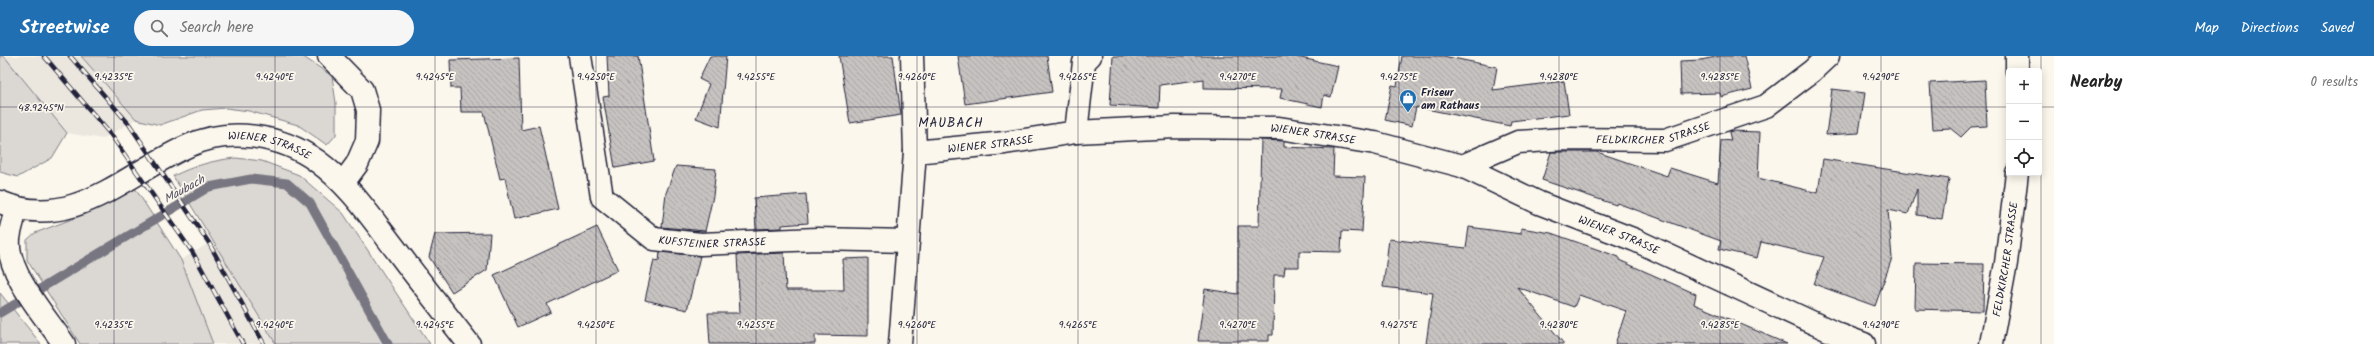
<!DOCTYPE html>
<meta charset="utf-8">
<style>
body{margin:0;font-family:Kalam,sans-serif;background:#f6f6f6;color:#222}
.controls{position:absolute;right:12px;top:12px;display:grid;overflow:hidden;border-radius:4px;box-shadow:0 2px 10px #0003}
.controls button{width:36px;height:36px;display:grid;place-items:center;padding:0;border:0;border-bottom:1px solid #e0e0e0;background:#fff;color:#222;font:20px sans-serif}
.list{margin:0;padding:0;list-style:none}
h2{display:flex;justify-content:space-between;align-items:center;height:52px;margin:0;padding:0 16px;font-size:17px}
h2 small{font-size:13px;font-weight:400;color:#767676}
.icon{flex:none;width:22px;height:22px;fill:none;stroke:currentColor;stroke-width:2;stroke-linecap:round;stroke-linejoin:round}
.map{position:relative;flex:none;width:2054px;height:288px;overflow:hidden}
header{display:flex;align-items:center;gap:24px;box-sizing:border-box;height:56px;padding:0 20px;background:#1f6fb2;color:#fff}
header strong{font-size:19px}
nav{display:flex;gap:22px;margin-inline-start:auto;font-size:14px}
.search{width:280px;height:36px;background:#f6f6f6;display:flex;align-items:center;gap:10px;box-sizing:border-box;padding:0 14px;border-radius:22px;color:#767676;font-size:15px}
main{display:flex}
aside{flex:1;background:#fff}
.map>svg:first-child{display:block}
.built{fill:#ebe7df}
.grass{fill:#dbd8d3;stroke:#7e7d87}
.lines{fill:none;stroke-linecap:round;stroke-linejoin:round}
.stream{stroke:#787681;stroke-width:9}
.building{fill:url(#building-back-hatch);stroke:#22223b}
.minor-casing{stroke:#22223b;stroke-width:25}
.minor{stroke:#fbf7ec;stroke-width:22}
.rail-casing{stroke:#22223b;stroke-width:4.5}
.rail{stroke:#fbf7ec;stroke-width:3;stroke-dasharray:9;stroke-linecap:butt}
.ticks{fill:none;stroke:#22223b;stroke-width:1;stroke-opacity:0.45}
.labels{text-anchor:middle;stroke-width:3.5;stroke-linejoin:round;paint-order:stroke}
.poi-label{font-size:11px;font-weight:bold;fill:#22223b;stroke:#fbf7ec;text-anchor:start}
.street-label{font-size:11px;fill:#22223b;stroke:#fbf7ec}
.water-label{font-size:12px;font-style:italic;fill:#545364;stroke:#fbf7ec}
.quarter-label{font-size:13px;letter-spacing:1px;fill:#22223b;stroke:#fbf7ec}
.ticks-label{font-size:10px;text-anchor:middle;fill:#22223b;stroke:#fbf7ec;stroke-width:3.5;stroke-linejoin:round;paint-order:stroke}
</style>
<header>
<strong>Streetwise</strong>
<div class="search"><svg class="icon" aria-label="search" viewBox="0 0 24 24"><circle cx="10" cy="10" r="6"/><path d="M15 15l6 6"/></svg>Search here</div>
<nav><a>Map</a><a>Directions</a><a>Saved</a></nav>
</header>
<main>
<div class="map">
<svg width="2054" height="288" viewBox="0 0 2054 288">
<defs>
<pattern id="building-back-hatch" width="6" height="6" patternUnits="userSpaceOnUse"><rect width="6" height="6" fill="#c6c2c0"/><path d="M-1 5l2 2M0 0l6 6M5-1l2 2" fill="none" stroke="#aaa6a6"/></pattern>
</defs>
<rect width="100%" height="100%" fill="#fbf7ec"/>
<filter id="ink" filterUnits="userSpaceOnUse"><feTurbulence type="fractalNoise" baseFrequency=".025" numOctaves="2"/><feDisplacementMap in="SourceGraphic" scale="8" xChannelSelector="R" yChannelSelector="G"/><feConvolveMatrix kernelMatrix="1 2 1 2 8 2 1 2 1" color-interpolation-filters="sRGB"/></filter>
<g filter="url(#ink)">
<path class="built" d="M4 0H81L136 63 103 83 67 77Z
M214 184 271 277 276 288H213L181 204Z"/>
<path class="grass" d="M0 0H4L67 77 52 102 18 121 0 116Z
M81 0H302L332 20 336 47V79L327 89 298 69 249 55 226 52 202 54 160 69 136 63Z
M236 102 262 105 299 119 343 157 430 288H276L173 120C194 110 213 104 236 102Z
M135 132 181 204 213 288H80L27 204V184L35 177 88 157Z
M0 237 41 288H0Z"/>
<g class="lines">
<path class="stream" d="M0 257 209 131 251 123 287 127 310 147 388 288"/>
</g>
<path class="building" d="M607 0H638L654 105 615 112 603 41 609 40Z
M710 0H726L720 71 696 62 709 28 699 23Z
M839 0H893L901 59 850 67Z
M958 0H1047L1052 36 965 48Z
M1113 0H1292L1338 10 1331 41 1324 39 1322 51 1280 42 1282 33 1204 32V23L1160 29 1159 52 1110 49Z
M1402 0H1443L1497 11 1493 34 1564 25 1569 58 1511 65 1510 70 1416 51 1412 70 1385 64 1392 29 1397 30Z
M1720 0H1744L1752 33 1721 41 1720 37 1681 38 1680 5 1701 4Z
M519 2 521 74 539 70 558 153 514 163 505 122 500 123 484 56H461L460 32H451L450 4Z
M1985 24 1987 70 1971 71 1961 81 1950 72 1933 73 1930 27Z
M1832 33 1865 37 1859 77 1826 79Z
M1732 75 1760 76 1758 122 1818 137 1823 103 1949 123 1942 163 1917 159V133L1908 158 1888 154 1892 202 1875 250 1814 228 1824 201 1761 186 1757 202 1719 193 1721 185 1617 147 1616 149 1542 124 1551 96H1597L1667 120 1670 112 1718 127 1721 84 1731 85 1729 76Z
M1261 84 1284 85V91L1334 93 1333 120 1365 121 1362 176 1342 175 1341 196 1299 195V211H1285L1284 219H1274L1273 279H1269V285H1198L1205 233 1238 238V170H1259Z
M676 110 716 113 713 140 705 175 662 171 666 137Z
M806 138 808 167 782 169V172L756 173 754 142Z
M597 171 618 214 547 248 551 256 518 271 494 219Z
M1469 171 1521 178V172L1551 177 1619 201V204L1696 238 1694 248 1787 288H1615L1626 255 1579 239 1574 251 1517 231 1564 288H1426L1433 237 1383 231 1389 183 1466 192Z
M490 177 487 214 452 236 429 201 435 178Z
M660 196 700 200 687 254 645 244 654 204 659 205Z
M784 197 786 234H844L843 203 868 202V280L815 279V288H710L708 257H740L737 199Z
M1916 207 1984 208 1983 255 1915 253Z"/>
<g class="lines">
<defs>
<g id="minor">
<path d="M329 0 362 34 368 54 367 85 357 108 343 127"/>
<path id="s1" d="M580 0 602 141 654 183 701 188 817 183 908 185"/>
<path d="M2017 0V15"/>
<path d="M1076 76 1084 6 1090 0"/>
<path id="s2" d="M915 96 1005 87 1076 76 1175 71 1279 72 1375 87 1462 110 1539 147 1635 184 1837 278 1864 288"/>
<path id="s3" d="M1462 110 1518 86 1565 83 1665 84 1766 50 1812 15 1828 0"/>
<path id="s4" d="M0 146C73 177 126 117 188 90 229 71 281 79 317 105 350 129 372 163 397 195 420 226 445 257 469 288"/>
<path d="M16 153C14 163 10 173 9 183 6 217 46 261 64 288"/>
<path d="M900 288 915 96 912 0"/>
<path id="s5" d="M1991 288 2006 207 2017 117"/>
</g>
</defs>
<use href="#minor" class="minor-casing"/>
<use href="#minor" class="minor"/>
<defs>
<path id="rail" d="M44 0 111 79 193 197 243 288
M70 0 129 68 209 187 264 288"/>
</defs>
<use href="#rail" class="rail-casing"/>
<use href="#rail" class="rail"/>
</g>
</g>
<path class="ticks" d="M114 0V288M275 0V288M435 0V288M596 0V288M756 0V288M917 0V288M1078 0V288M1238 0V288M1399 0V288M1559 0V288M1720 0V288M1881 0V288M2041 0V288M0 51H2009M2039 51H2054"/>
<defs>
<symbol id="shop-pin" viewBox="-11 -11 22 30"><path d="M0 17L-7.5 6A9.5 9.5 0 1 1 7.5 6Z" fill="#1f6fb2" stroke="#fbf7ec"/><path d="M-5-2.5h2.3a2.7 3.5 0 0 1 5.4 0H5L5.5 6h-11ZM-1.5-2.5h3a1.5 2.3 0 0 0-3 0Z" fill="#fff"/></symbol>
</defs>
<g fill-rule="evenodd">
<use href="#shop-pin" x="1398" y="32" width="20" height="27"/>
</g>
<g class="labels">
<g class="poi-label">
<text x="1421" y="40">Friseur<tspan x="1421" dy="13">am Rathaus</tspan></text>
</g>
<g class="street-label">
<text dy="4" stroke="none"><textPath href="#s3" startOffset="197">FELDKIRCHER STRASSE</textPath></text>
<text dy="4" stroke="none"><textPath href="#s2" startOffset="400">WIENER STRASSE</textPath></text>
<text dy="4" stroke="none"><textPath href="#s2" startOffset="76">WIENER STRASSE</textPath></text>
<text dy="4" stroke="none"><textPath href="#s4" startOffset="289">WIENER STRASSE</textPath></text>
<text dy="4" stroke="none"><textPath href="#s2" startOffset="724">WIENER STRASSE</textPath></text>
<text dy="4" stroke="none"><textPath href="#s1" startOffset="268">KUFSTEINER STRASSE</textPath></text>
<text dy="4" stroke="none"><textPath href="#s5" startOffset="86">FELDKIRCHER STRASSE</textPath></text>
</g>
<g class="water-label">
<text transform="translate(184 133) rotate(-29)" y="4">Maubach</text>
</g>
<g class="quarter-label">
<text x="951" y="71">MAUBACH</text>
</g>
</g>
<g class="ticks-label">
<text x="114" y="24">9.4235°E</text>
<text x="275" y="24">9.4240°E</text>
<text x="435" y="24">9.4245°E</text>
<text x="596" y="24">9.4250°E</text>
<text x="756" y="24">9.4255°E</text>
<text x="917" y="24">9.4260°E</text>
<text x="1078" y="24">9.4265°E</text>
<text x="1238" y="24">9.4270°E</text>
<text x="1399" y="24">9.4275°E</text>
<text x="1559" y="24">9.4280°E</text>
<text x="1720" y="24">9.4285°E</text>
<text x="1881" y="24">9.4290°E</text>
<text x="41" y="55">48.9245°N</text>
<text x="114" y="272">9.4235°E</text>
<text x="275" y="272">9.4240°E</text>
<text x="435" y="272">9.4245°E</text>
<text x="596" y="272">9.4250°E</text>
<text x="756" y="272">9.4255°E</text>
<text x="917" y="272">9.4260°E</text>
<text x="1078" y="272">9.4265°E</text>
<text x="1238" y="272">9.4270°E</text>
<text x="1399" y="272">9.4275°E</text>
<text x="1559" y="272">9.4280°E</text>
<text x="1720" y="272">9.4285°E</text>
<text x="1881" y="272">9.4290°E</text>
</g>
</svg>
<div class="controls">
<button>+</button>
<button>−</button>
<button><svg class="icon" aria-label="locate" viewBox="0 0 24 24"><circle cx="12" cy="12" r="6"/><path d="M12 2v4M12 18v4M2 12h4M18 12h4"/></svg></button>
</div>
</div>
<aside>
<h2>Nearby<small>0 results</small></h2>
<ul class="list">
</ul>
</aside>
</main>
